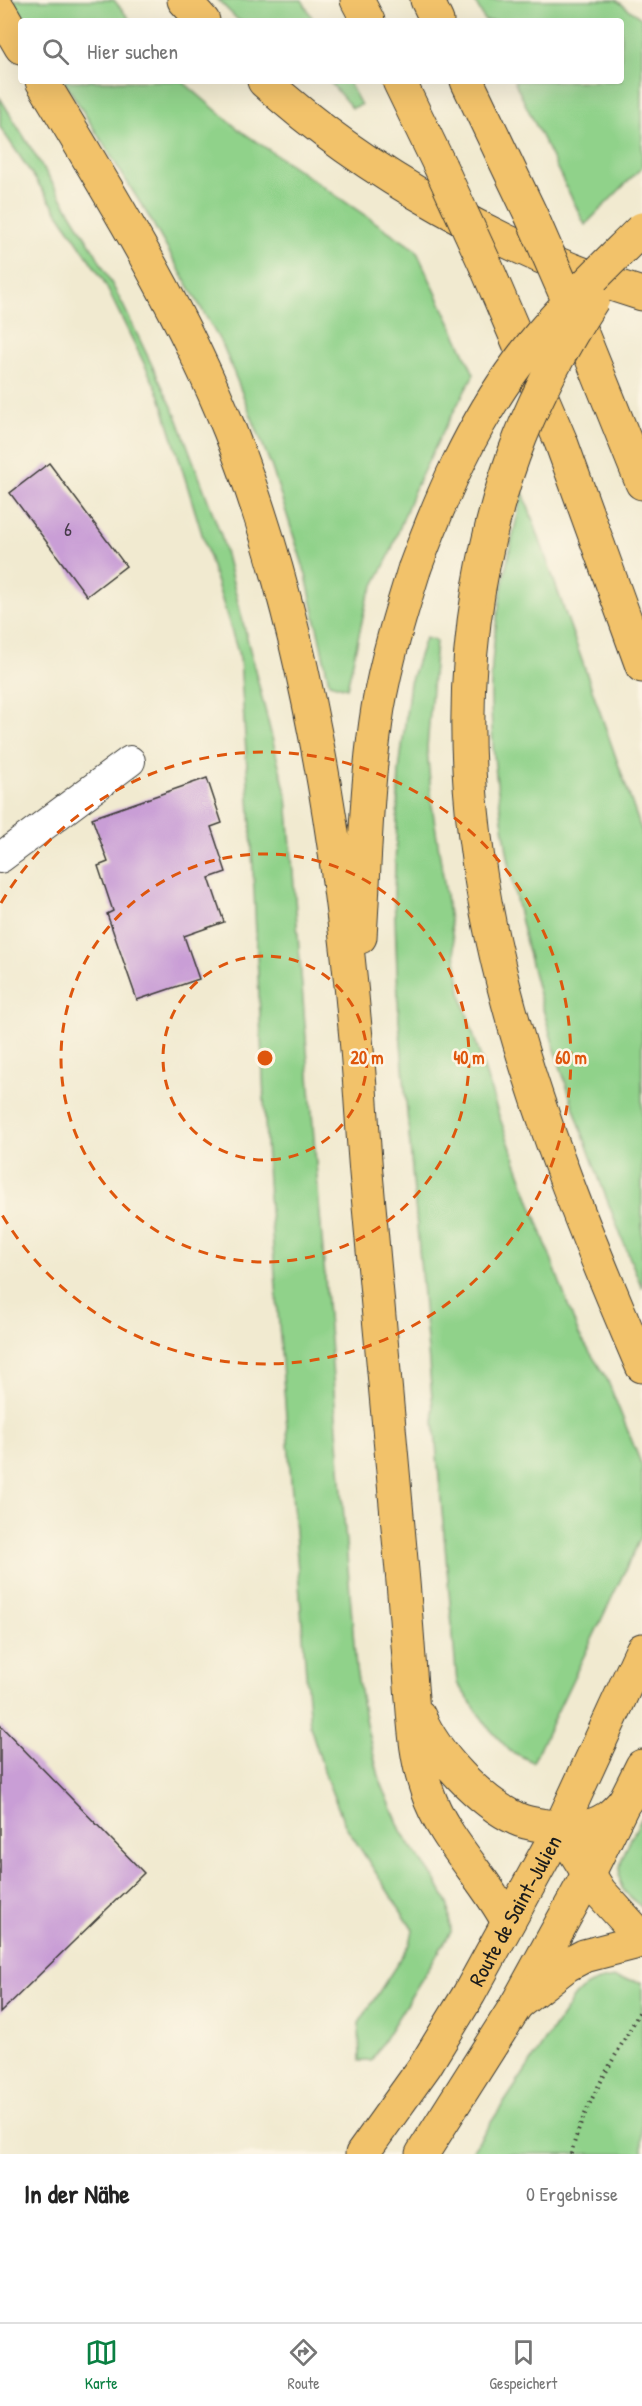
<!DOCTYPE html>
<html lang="de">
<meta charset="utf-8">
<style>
body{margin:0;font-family:"Patrick Hand",sans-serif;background:#f6f6f6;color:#222}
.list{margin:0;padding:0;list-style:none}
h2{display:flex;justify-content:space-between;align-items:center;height:78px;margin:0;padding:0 24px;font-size:26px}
h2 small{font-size:20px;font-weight:400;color:#767676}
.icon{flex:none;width:33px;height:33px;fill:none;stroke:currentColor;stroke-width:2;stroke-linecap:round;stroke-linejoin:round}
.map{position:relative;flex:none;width:642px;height:2154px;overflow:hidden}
.search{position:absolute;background:#fff;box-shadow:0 6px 24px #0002;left:18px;right:18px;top:18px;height:66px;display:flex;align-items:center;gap:15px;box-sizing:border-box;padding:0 21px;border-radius:6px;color:#767676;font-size:22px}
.sheet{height:168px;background:#fff}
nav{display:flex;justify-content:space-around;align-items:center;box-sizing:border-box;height:84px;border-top:2px solid #e0e0e0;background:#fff;font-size:16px;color:#767676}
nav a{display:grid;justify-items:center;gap:3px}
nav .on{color:#0b8043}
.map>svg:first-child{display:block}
.green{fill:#90d28a;stroke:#567753;stroke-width:1.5}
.building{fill:#c99ed6}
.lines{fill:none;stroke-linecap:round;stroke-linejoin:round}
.street-casing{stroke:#3c3b37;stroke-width:32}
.primary-casing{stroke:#3c3b37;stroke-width:35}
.highway-casing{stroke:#3c3b37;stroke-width:35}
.path{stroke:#3c3b37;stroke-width:4;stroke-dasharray:1.5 4.5;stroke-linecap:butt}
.street{stroke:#fff;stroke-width:30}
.primary{stroke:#f2c26a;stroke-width:33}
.highway{stroke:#f2c26a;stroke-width:33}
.highway-bridge-casing{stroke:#3c3b37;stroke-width:35;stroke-linecap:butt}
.highway-bridge{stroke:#f2c26a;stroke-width:33}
.ring{fill:none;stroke:#de560d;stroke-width:3;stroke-dasharray:10 8}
.labels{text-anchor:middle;stroke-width:5;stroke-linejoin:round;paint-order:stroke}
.number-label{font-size:20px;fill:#473c4a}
.street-label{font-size:22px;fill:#1c1c1c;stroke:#fcf5e5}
.centre{fill:#de560d;stroke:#fcf5e5;stroke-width:3}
.ring-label{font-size:18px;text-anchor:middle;font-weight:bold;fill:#de560d;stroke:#fcf5e5;stroke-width:5;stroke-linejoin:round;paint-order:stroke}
</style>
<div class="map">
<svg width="642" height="2154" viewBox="0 0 642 2154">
<rect width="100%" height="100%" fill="#fcf5e5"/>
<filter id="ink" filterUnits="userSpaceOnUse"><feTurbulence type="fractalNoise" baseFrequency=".0167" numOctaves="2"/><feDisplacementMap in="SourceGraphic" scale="12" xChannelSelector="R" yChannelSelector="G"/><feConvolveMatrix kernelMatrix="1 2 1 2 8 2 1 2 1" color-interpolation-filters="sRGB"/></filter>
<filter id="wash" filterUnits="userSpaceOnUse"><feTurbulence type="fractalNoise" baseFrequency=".008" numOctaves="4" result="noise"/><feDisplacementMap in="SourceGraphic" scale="24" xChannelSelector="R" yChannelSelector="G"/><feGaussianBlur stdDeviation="1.35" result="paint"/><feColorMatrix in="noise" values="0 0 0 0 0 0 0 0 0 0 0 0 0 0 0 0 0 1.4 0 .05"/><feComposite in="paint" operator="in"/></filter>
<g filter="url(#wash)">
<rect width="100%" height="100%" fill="#f1ead0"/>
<path class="green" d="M13 0H114L131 21H26Z
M218 0H302L314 21H239Z
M474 0H616L642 19V167L585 225 514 81H621V21H485Z
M64 81H182L238 129 416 250 474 374 439 439 413 493 389 556 367 599 347 688 329 683 306 575 272 468 224 348 149 217Z
M329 81H348L361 105 352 108Z
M0 98 95 252 123 305 176 415 221 535 287 797 356 1669 367 1729 380 1780 402 1833 436 1881 449 1906 451 1932 371 2061H360L359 2023 410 1944 413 1930 345 1825 327 1780 310 1726 268 1183 251 829 240 659 160 396 102 278 0 127Z
M523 492 642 832V1288C584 1147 533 1003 507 851 498 796 490 741 491 684 493 619 508 555 523 492Z
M425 638 436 641 427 748 432 805 462 998 498 1113 579 1335 607 1379 642 1466V1535L533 1762 510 1751 488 1727 457 1683 399 1021 394 893 399 771 410 683Z
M642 1817V1908C636 1902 626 1895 622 1888 612 1866 633 1836 642 1817Z
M614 1978 642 1982V2154H470L567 2008C577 1988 591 1981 614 1978Z"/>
<g id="blocks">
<path class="building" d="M49 463 126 566 87 596 10 493Z
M207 778 222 823 211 827 226 872 209 878 224 922 184 936 199 979 137 1000 107 914 113 911 98 866 108 862 92 818Z
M0 1725 144 1873 0 2013Z"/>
</g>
</g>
<g filter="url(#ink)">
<use href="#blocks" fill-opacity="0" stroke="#3c3b37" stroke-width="1.5"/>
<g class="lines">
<defs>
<path id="street" d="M0 858 130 761"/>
<g id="primary">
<path id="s1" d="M362 2154 425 2066 469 1994 560 1828 642 1650"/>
<path d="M422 2154 517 2004 589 1873 642 1766"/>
</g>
<path id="highway" d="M184 0 203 21
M357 0 368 21
M427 0 437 21
M0 11 21 47
M42 81C110 194 181 308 230 431 302 614 338 832 355 1028 360 1076 362 1125 366 1173 377 1302 390 1431 401 1560 405 1602 408 1644 411 1686 414 1722 415 1756 427 1791 443 1840 485 1877 508 1922
M264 81C364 173 512 255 642 294
M399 81 440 166
M467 81 531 215
M486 266 561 442 642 666
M572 309 642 483
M479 588C433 859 537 1121 642 1366
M360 937C365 861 366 783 378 708 386 661 400 615 414 570
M419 1716C435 1754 480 1802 517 1819 527 1824 542 1825 553 1827 571 1830 592 1828 607 1818 615 1813 621 1805 627 1799
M560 1828 600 1892 642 1938
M517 2004 567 1965 584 1956 642 1941"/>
</defs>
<use href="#street" class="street-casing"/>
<use href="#primary" class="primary-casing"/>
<use href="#highway" class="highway-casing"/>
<path class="path" d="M571 2154C585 2100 617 2056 642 2007"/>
<use href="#street" class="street"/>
<use href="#primary" class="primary"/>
<use href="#highway" class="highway"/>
<defs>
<path id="highway-bridge" d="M440 166 486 266
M531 215 572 309
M414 570C441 497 471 426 518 363 554 314 599 272 642 229
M479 588C498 478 532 393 593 299"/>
</defs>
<use href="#highway-bridge" class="highway-bridge-casing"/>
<use href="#highway-bridge" class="highway-bridge"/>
</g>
</g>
<g class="ring">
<circle cx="265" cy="1058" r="102"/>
<circle cx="265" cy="1058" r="204"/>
<path d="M1 903A306 306 0 1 1 1 1213"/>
</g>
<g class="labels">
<g class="number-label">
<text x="68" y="536">6</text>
</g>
<g class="street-label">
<text dy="8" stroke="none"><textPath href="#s1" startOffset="288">Route de Saint-Julien</textPath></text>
</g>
</g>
<circle cx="265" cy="1058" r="9" class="centre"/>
<g class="ring-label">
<text x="367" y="1064">20 m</text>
<text x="469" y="1064">40 m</text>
<text x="571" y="1064">60 m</text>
</g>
</svg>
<div class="search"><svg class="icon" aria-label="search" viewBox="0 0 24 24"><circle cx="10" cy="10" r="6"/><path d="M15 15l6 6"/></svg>Hier suchen</div>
</div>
<section class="sheet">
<h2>In der Nähe<small>0 Ergebnisse</small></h2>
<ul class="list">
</ul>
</section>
<nav>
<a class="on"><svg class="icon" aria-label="map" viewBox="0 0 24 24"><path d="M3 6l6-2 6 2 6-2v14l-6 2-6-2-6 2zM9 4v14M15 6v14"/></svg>Karte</a>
<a><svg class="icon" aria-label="directions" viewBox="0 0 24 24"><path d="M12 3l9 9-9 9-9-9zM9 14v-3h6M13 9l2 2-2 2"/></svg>Route</a>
<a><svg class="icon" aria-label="saved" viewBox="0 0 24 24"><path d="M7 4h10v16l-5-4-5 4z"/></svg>Gespeichert</a>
</nav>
